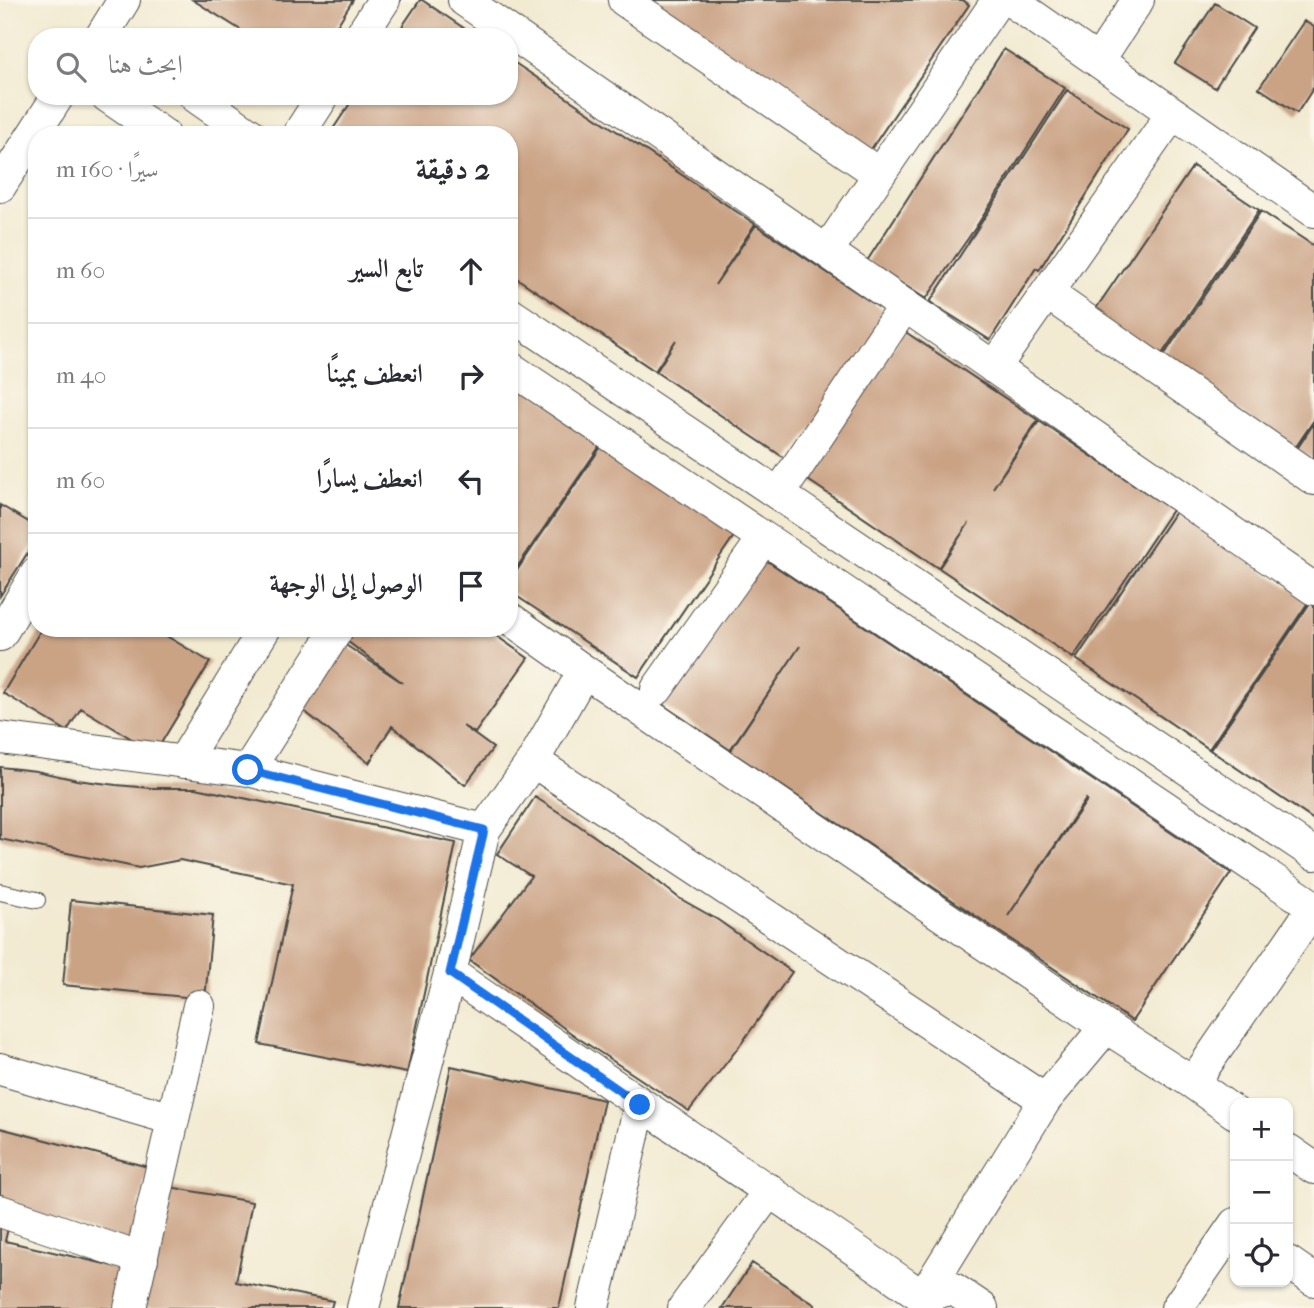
<!DOCTYPE html>
<html lang="ar">
<meta charset="utf-8">
<style>
body{margin:0;font-family:"IM FELL French Canon",Amiri,serif;background:#f7f7f7;color:#2b2b33;direction:rtl}
.controls{position:absolute;right:21px;bottom:21px;display:grid;overflow:hidden;border-radius:14px;box-shadow:0 2px 5px #0004}
.controls button{width:63px;height:63px;display:grid;place-items:center;padding:0;border:0;border-bottom:2px solid #e1e1e2;background:#fff;color:#2b2b33;font:35px sans-serif}
.stop{position:absolute;width:21px;height:21px;margin:-16px;border:5px solid #1a73e8;border-radius:50%;background:#fff}
.stop.end{background:#1a73e8;border-color:#fff;box-shadow:0 2px 7px #0008}
.list{margin:0;padding:0;list-style:none}
h2{display:flex;justify-content:space-between;align-items:center;height:91px;margin:0;padding:0 28px;font-size:30px}
h2 small{font-size:23px;font-weight:400;color:#7c7c81}
.list li{display:grid;grid-template-columns:46px 1fr auto;gap:21px;align-items:center;box-sizing:border-box;height:105px;padding:0 28px;border-top:2px solid #e1e1e2}
.list b{display:block;font-size:26px;white-space:nowrap}
.list em{font-size:23px;font-style:normal;color:#7c7c81}
.icon{flex:none;width:38px;height:38px;fill:none;stroke:currentColor;stroke-width:2;stroke-linecap:round;stroke-linejoin:round}
.map{position:relative;flex:none;width:1314px;height:1308px;overflow:hidden;direction:ltr}
.search{position:absolute;background:#fff;box-shadow:0 2px 5px #0004;left:28px;top:28px;width:490px;height:77px;display:flex;align-items:center;gap:18px;box-sizing:border-box;padding:0 24px;border-radius:28px;color:#7c7c81;font-size:26px}
.panel{position:absolute;background:#fff;box-shadow:0 2px 5px #0004;left:28px;top:126px;width:490px;height:511px;border-radius:28px;direction:rtl}
.map>svg:first-child{display:block}
.building{fill:#caa385;fill-rule:evenodd}
.lines{fill:none;stroke-linecap:round;stroke-linejoin:round}
.service-casing{stroke:#494844;stroke-width:18}
.minor-casing{stroke:#494844;stroke-width:34}
.service{stroke:#fff;stroke-width:16}
.minor{stroke:#fff;stroke-width:32}
.route{stroke:#1a73e8;stroke-width:9}
</style>
<div class="map">
<svg width="1314" height="1308" viewBox="0 0 1314 1308">
<rect width="100%" height="100%" fill="#fbf7ec"/>
<filter id="ink" filterUnits="userSpaceOnUse"><feTurbulence type="fractalNoise" baseFrequency=".0143" numOctaves="2"/><feDisplacementMap in="SourceGraphic" scale="14" xChannelSelector="R" yChannelSelector="G"/><feConvolveMatrix kernelMatrix="1 2 1 2 8 2 1 2 1" color-interpolation-filters="sRGB"/></filter>
<filter id="wash" filterUnits="userSpaceOnUse"><feTurbulence type="fractalNoise" baseFrequency=".00686" numOctaves="4" result="noise"/><feDisplacementMap in="SourceGraphic" scale="28" xChannelSelector="R" yChannelSelector="G"/><feGaussianBlur stdDeviation="1.57" result="paint"/><feColorMatrix in="noise" values="0 0 0 0 0 0 0 0 0 0 0 0 0 0 0 0 0 1.4 0 .05"/><feComposite in="paint" operator="in"/></filter>
<g filter="url(#wash)">
<rect width="100%" height="100%" fill="#f2ead1"/>
<g id="blocks">
<path class="building" d="M193 0H353L330 37H252Z
M420 0H422L477 37H395Z
M645 0H963L969 5 869 152Z
M1215 3 1254 28 1215 88 1175 63Z
M1304 21 1314 27V87L1297 113 1259 88Z
M1004 49 1065 88 976 227 926 299 867 261Z
M509 59 755 224 715 285 756 225 889 314 789 461 656 372 676 340 655 371 509 273V135H329L355 96H509Z
M1067 90 1128 129 1039 270 1036 268 990 340 930 302Z
M1193 166 1259 210 1160 357 1093 313Z
M1261 211 1314 246V420L1295 448 1162 358Z
M904 331 1038 420 993 488 1039 421 1172 510 1073 658 939 568 969 523 938 568 805 478Z
M509 376 604 440 509 579Z
M1314 423V460L1297 449Z
M605 441 738 530 638 677 509 591V582Z
M0 505 37 527V538L0 596Z
M1175 512 1309 601 1209 749 1076 659Z
M763 558 1231 873 1132 1021 730 751 800 646 730 750 663 705ZM1086 799 1087 800 1008 916Z
M1310 603 1314 606V820L1210 750Z
M42 628H153L210 662 155 753 81 708 67 731 3 693Z
M356 628H485L528 658 475 733 463 726 493 748 465 785 392 726 369 763 298 706 344 644 403 683 347 641Z
M0 767 36 771 77 780 116 785 151 788H196L456 843 407 1073 259 1044 293 884 180 860 139 868 0 839Z
M535 797 571 820 647 873 679 898 718 920 792 972 741 1044 689 1111 578 1038 469 960 531 876 497 854Z
M71 900 213 915 205 999 63 985Z
M451 1066 604 1100 559 1308H399Z
M0 1128 148 1167 131 1243 0 1204Z
M170 1187 252 1202 236 1282 333 1301 331 1308H135Z
M0 1227 8 1228 5 1241 127 1269 119 1308H0Z
M752 1263 815 1305 814 1308H722Z"/>
</g>
</g>
<g filter="url(#ink)">
<use href="#blocks" fill-opacity="0" stroke="#494844" stroke-width="2"/>
<g class="lines">
<defs>
<path id="service" d="M0 892 37 900"/>
<path id="minor" d="M464 0 1314 589
M624 0 879 174
M1010 0 1314 211
M101 37 124 0
M360 37 384 0
M1098 61 1138 0
M107 96 164 135
M195 96 251 135
M298 135 323 96
M0 186 58 96
M827 251 998 0
M1047 293 1314 479
M509 313 1314 854
M509 367 1314 907
M994 368 1173 113
M779 494 905 305
M509 618 584 671 1106 1027 1193 1083 1235 1113
M0 635 37 573
M657 689 764 538
M0 738 248 770 484 830
M533 761 1045 1100
M183 762 265 628
M248 770 338 628
M450 973C607 1082 767 1188 923 1297L952 1288 982 1308
M0 1069 173 1119
M1193 1083 1314 907
M1288 1150 1314 1168
M0 1211 142 1259
M1288 1262 1314 1280
M923 1297 1045 1100 1106 1027
M130 1308 199 1006
M363 1308 450 973 484 830 533 761 584 671
M593 1308 640 1105
M684 1308 770 1190
M1177 1308 1235 1224"/>
</defs>
<use href="#service" class="service-casing"/>
<use href="#minor" class="minor-casing"/>
<use href="#service" class="service"/>
<use href="#minor" class="minor"/>
</g>
</g>
<g class="lines" filter="url(#ink)">
<path class="route" d="M248 770 484 830 450 973 640 1105"/>
</g>
</svg>
<div class="controls">
<button>+</button>
<button>−</button>
<button><svg class="icon" aria-label="locate" viewBox="0 0 24 24"><circle cx="12" cy="12" r="6"/><path d="M12 2v4M12 18v4M2 12h4M18 12h4"/></svg></button>
</div>
<div class="stop" style="left:248px;top:770px"></div>
<div class="stop end" style="left:640px;top:1105px"></div>
<div class="search"><svg class="icon" aria-label="search" viewBox="0 0 24 24"><circle cx="10" cy="10" r="6"/><path d="M15 15l6 6"/></svg>ابحث هنا</div>
<section class="panel">
<h2>2 دقيقة<small>سيرًا · 160 m</small></h2>
<ul class="list">
<li><svg class="icon" aria-label="ahead" viewBox="0 0 24 24"><path d="M12 20V5M6 11l6-6 6 6"/></svg><div><b>تابع السير</b></div><em>60 m</em></li>
<li><svg class="icon" aria-label="right" viewBox="0 0 24 24"><path d="M7 20v-9h11M14 6l5 5-5 5"/></svg><div><b>انعطف يمينًا</b></div><em>40 m</em></li>
<li><svg class="icon" aria-label="left" viewBox="0 0 24 24"><path d="M17 20v-9H6M10 6l-5 5 5 5"/></svg><div><b>انعطف يسارًا</b></div><em>60 m</em></li>
<li><svg class="icon" aria-label="arrive" viewBox="0 0 24 24"><path d="M6 21V4h12l-3 4 3 4H6"/></svg><div><b>الوصول إلى الوجهة</b></div></li>
</ul>
</section>
</div>
